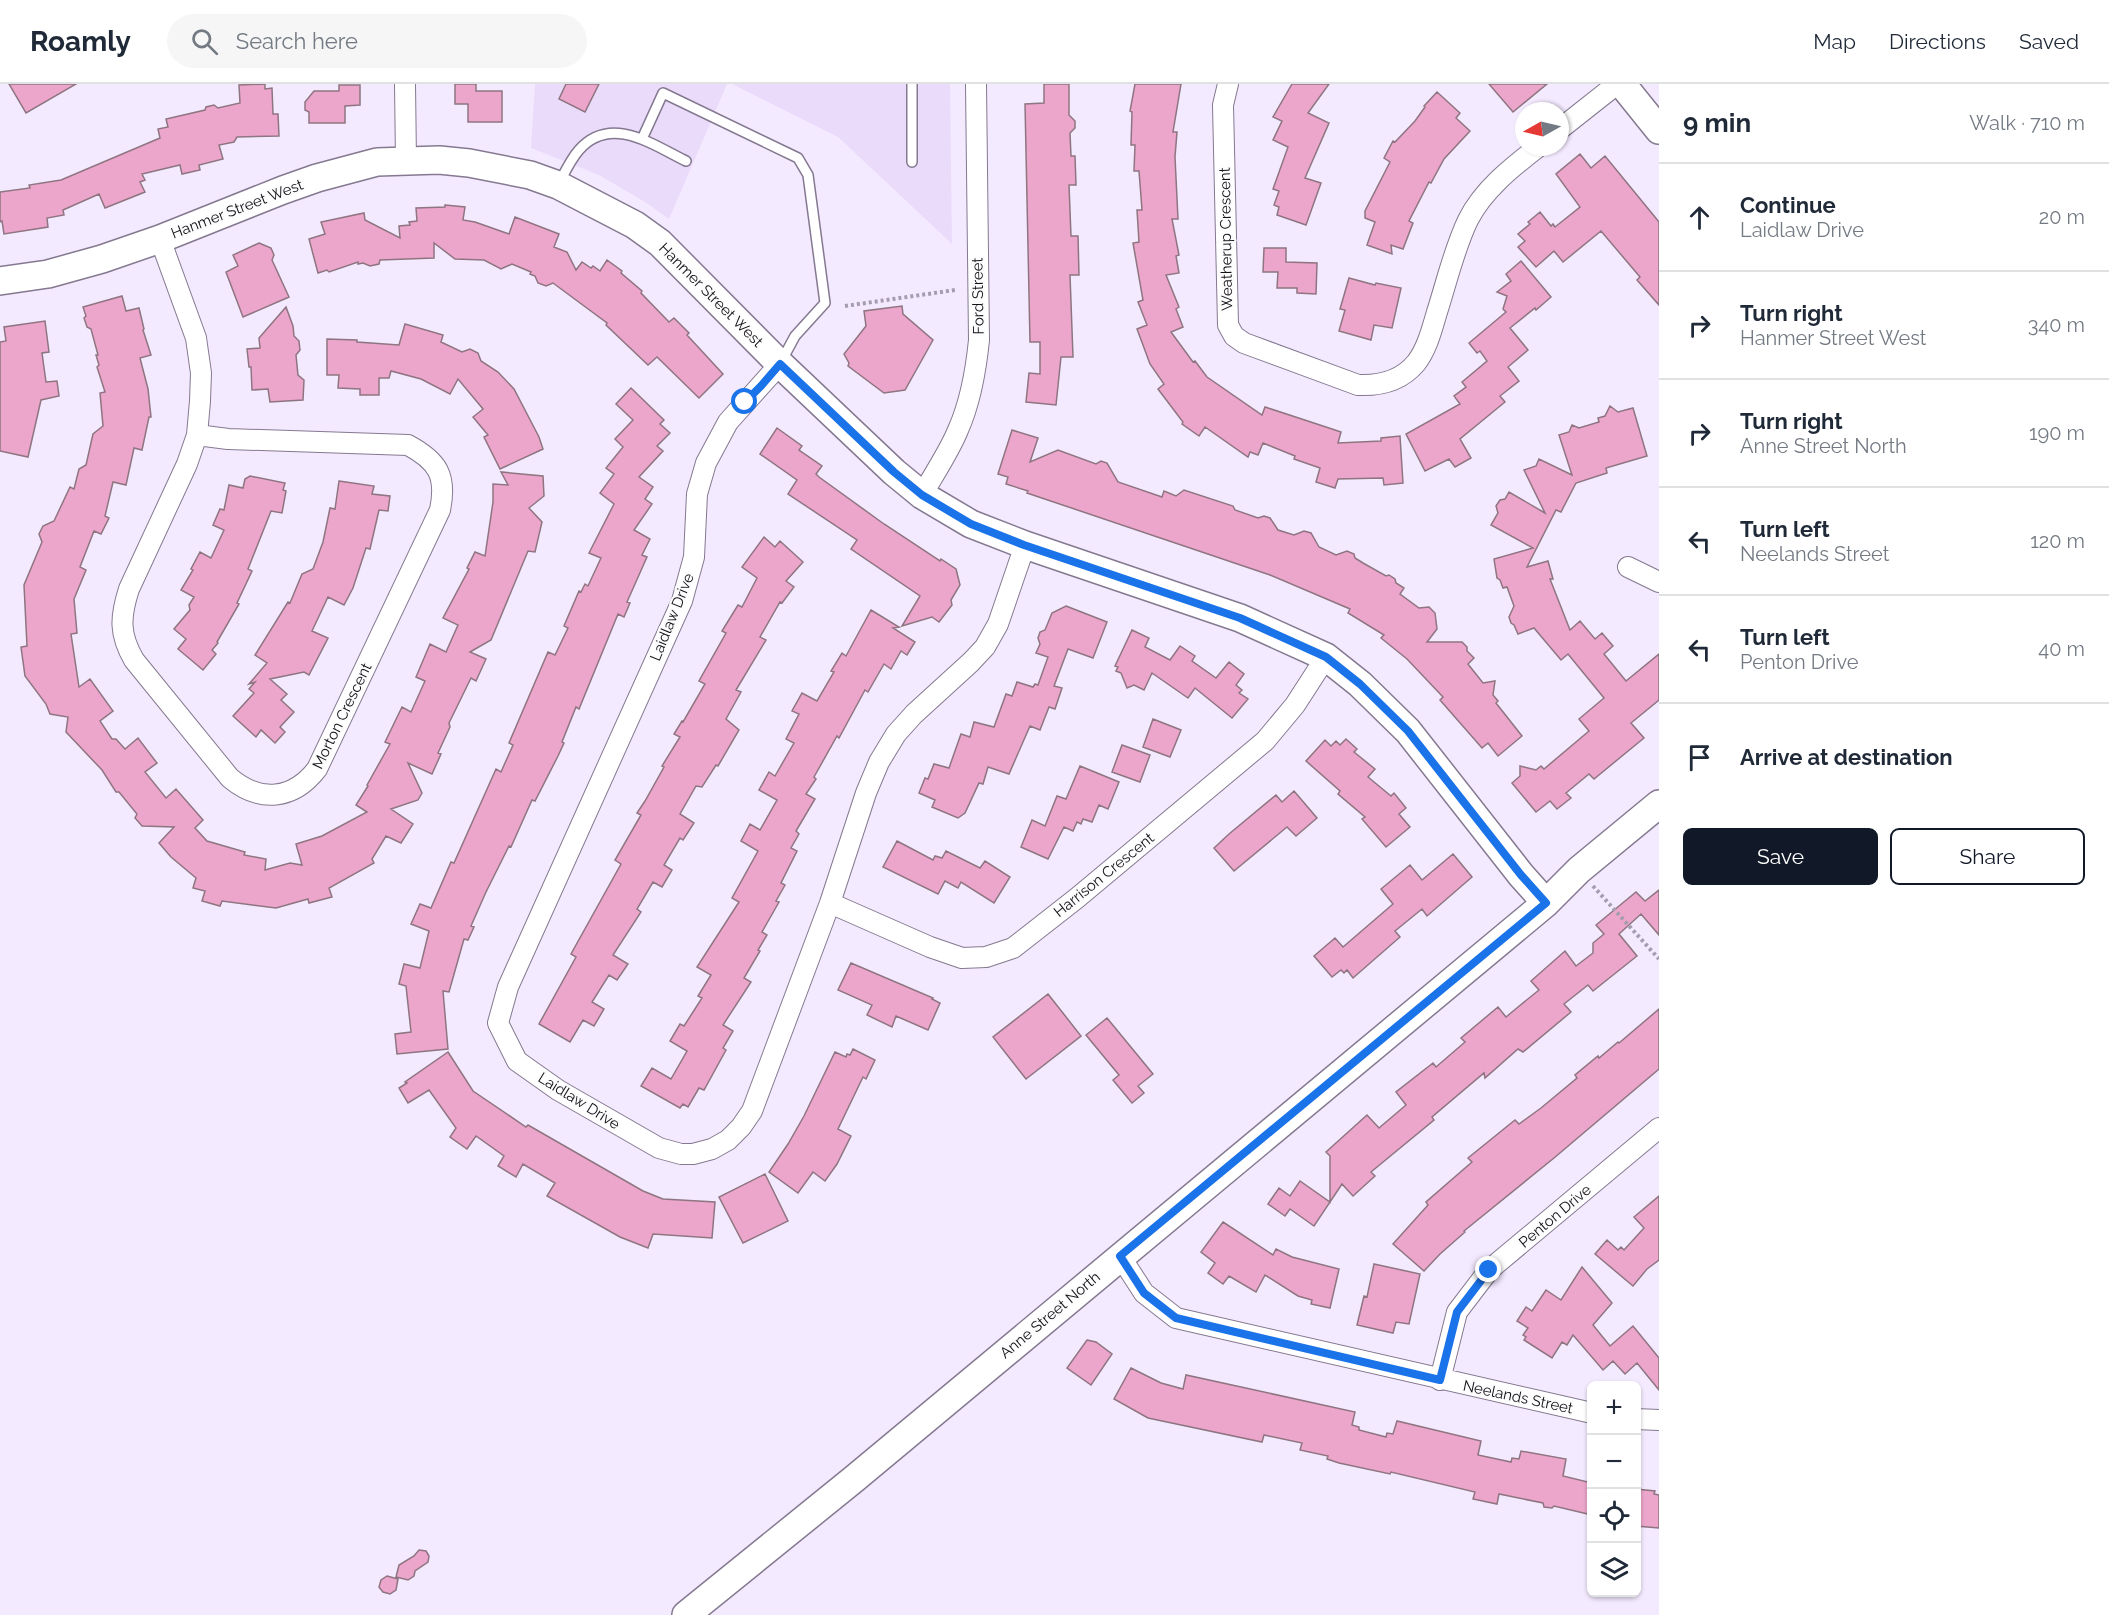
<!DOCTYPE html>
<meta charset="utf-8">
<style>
body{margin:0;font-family:Raleway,sans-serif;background:#f6f6f7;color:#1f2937}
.controls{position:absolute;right:18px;bottom:18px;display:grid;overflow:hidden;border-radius:9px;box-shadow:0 2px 4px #0004}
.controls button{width:54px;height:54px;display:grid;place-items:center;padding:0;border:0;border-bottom:2px solid #e0e1e3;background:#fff;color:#1f2937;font:30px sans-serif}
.compass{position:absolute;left:1515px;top:18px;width:54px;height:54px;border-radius:50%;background:#fff;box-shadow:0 2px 4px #0004;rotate:262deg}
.stop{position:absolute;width:18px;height:18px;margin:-14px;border:4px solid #1a73e8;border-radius:50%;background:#fff}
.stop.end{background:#1a73e8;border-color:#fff;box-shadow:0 2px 6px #0008}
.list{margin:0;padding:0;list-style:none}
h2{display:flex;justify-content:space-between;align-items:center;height:78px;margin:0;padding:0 24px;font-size:26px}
h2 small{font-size:20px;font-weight:400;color:#747a83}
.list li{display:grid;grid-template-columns:39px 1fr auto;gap:18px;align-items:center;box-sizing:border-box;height:108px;padding:0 24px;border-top:2px solid #e0e1e3}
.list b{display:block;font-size:22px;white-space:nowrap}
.list p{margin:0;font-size:20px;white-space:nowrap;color:#747a83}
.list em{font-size:20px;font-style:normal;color:#747a83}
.actions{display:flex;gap:12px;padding:18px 24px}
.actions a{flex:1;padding:14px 0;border:2px solid #111827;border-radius:9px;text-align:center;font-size:21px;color:#111827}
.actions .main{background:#111827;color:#fff}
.icon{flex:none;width:33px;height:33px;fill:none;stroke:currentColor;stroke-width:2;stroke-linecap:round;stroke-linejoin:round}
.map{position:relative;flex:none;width:1659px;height:1531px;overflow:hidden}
header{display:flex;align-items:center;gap:36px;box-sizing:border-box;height:84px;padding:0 30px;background:#fff;border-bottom:2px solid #e0e1e3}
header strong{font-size:28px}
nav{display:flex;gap:33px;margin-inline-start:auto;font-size:21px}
.search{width:420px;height:54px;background:#f6f6f7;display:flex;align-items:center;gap:15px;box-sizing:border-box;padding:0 21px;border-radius:33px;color:#747a83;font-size:22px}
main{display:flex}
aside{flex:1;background:#fff}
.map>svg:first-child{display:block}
.built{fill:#eadbfb}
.building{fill:#eca6cb;stroke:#8e7581;stroke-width:1.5}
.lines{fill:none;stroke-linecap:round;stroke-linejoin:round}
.lane-casing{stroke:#847990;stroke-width:12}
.street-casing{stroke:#847990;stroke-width:22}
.secondary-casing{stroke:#847990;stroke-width:30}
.path{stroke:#a59dad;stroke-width:4;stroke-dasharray:3 3;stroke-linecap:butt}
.lane{stroke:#fff;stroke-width:9}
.street{stroke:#fff;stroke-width:20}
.secondary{stroke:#fff;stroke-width:27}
.route{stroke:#1a73e8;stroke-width:8}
.labels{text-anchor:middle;stroke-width:4.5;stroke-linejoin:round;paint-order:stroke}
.street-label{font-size:15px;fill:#130f17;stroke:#fcfcfc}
</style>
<header>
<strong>Roamly</strong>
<div class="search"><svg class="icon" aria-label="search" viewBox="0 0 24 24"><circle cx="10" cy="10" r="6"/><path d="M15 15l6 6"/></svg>Search here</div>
<nav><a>Map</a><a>Directions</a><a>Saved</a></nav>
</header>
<main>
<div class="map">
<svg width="1659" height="1531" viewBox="0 0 1659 1531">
<rect width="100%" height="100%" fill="#f4eaff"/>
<path class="built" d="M535 0H727L669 135 645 118 599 91 531 64Z
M732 0H950L952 160 838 53Z"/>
<path class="building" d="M9 0H76L26 29Z
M265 0V5L272 4 273 30H278L279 52 237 53 234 58 219 61 223 75 199 81 200 86 182 90 180 81 142 90 145 96 140 98 145 108 105 124 99 110 63 126 64 131 47 134 48 143 4 150 2 137 0 138V108L30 104 29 101 61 96 160 54 158 45 168 43 166 35 205 26 206 23 214 21 218 24 240 19 239 1Z
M455 0H476V7H502V38H468V20H455Z
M566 0H599L585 28 559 15Z
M1044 0H1069V31L1075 37V44L1070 49 1071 72H1075L1076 101H1069L1071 152H1078L1079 191H1070L1073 273H1061L1056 321 1026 318 1029 289 1040 290V258H1030L1025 20 1044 19Z
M1135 0H1181L1173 48H1177L1175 73 1178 135H1172L1179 171 1176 172 1179 189 1166 191 1179 223 1176 225 1183 243 1171 248 1193 278 1195 277 1207 293 1262 331 1265 323 1326 343 1341 348 1338 359 1381 357V354L1400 352 1403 399 1384 401 1383 394 1338 395 1335 404 1316 398 1320 384 1294 375 1295 372 1263 359 1258 371 1250 368 1248 373 1205 343 1199 352 1182 340 1183 338 1158 305 1164 300 1150 280 1137 245 1147 241 1138 218 1143 216 1133 159 1139 158 1137 126H1142L1139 87H1134L1135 61H1131L1132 28 1130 27Z
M1292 0H1329L1308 29 1329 39 1305 94 1321 99 1306 141 1277 131 1279 123 1274 121 1279 107 1273 105 1288 63 1273 56 1282 37 1273 33Z
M1489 0H1547L1513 28Z
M339 1H360V21L345 22V39H309V28L305 26V18L314 7H339Z
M1437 8 1460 29 1456 34 1470 47 1444 75 1431 99 1429 98 1409 137 1413 139 1403 165 1391 161 1392 170 1367 161 1375 138 1365 134V127L1390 78 1384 74 1393 57 1395 58 1415 37 1425 23 1424 22Z
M1580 70 1591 84 1605 72 1659 138V221L1637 196 1640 193 1601 147 1563 178 1554 167 1536 183 1518 163 1525 157 1518 150 1530 140 1528 138 1540 128 1551 142 1553 140 1555 143 1580 123 1556 90Z
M445 121 465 123 463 136 475 138 509 150 515 133 559 150 554 163 567 168 576 186 582 178 591 184 593 182 600 187 607 176 622 187 621 189 642 207 641 209 669 238 674 234 689 249 687 251 723 290 699 314 657 273 648 281 606 241 607 239 553 199 546 202 538 199 535 192 530 190 531 188 512 180 501 185 484 176 455 175 434 159V174L380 176 379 180 370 182 363 179 358 180V178L329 188 327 186 318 189 309 155 325 150 321 138 364 129 365 136 400 154 399 142 410 141 409 138 417 137 416 124 445 123Z
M259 159 271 164 274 171 272 176 289 213 243 233 226 188 238 182 233 171Z
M1264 164H1286V178L1317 179 1316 210 1297 209V204H1277L1278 188H1263Z
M1521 177 1551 213 1536 226 1535 224 1510 244 1528 266 1508 283 1519 297 1500 312 1505 318 1460 355 1471 374 1455 383 1449 375 1425 387 1406 350 1460 320 1454 312 1466 303 1462 298 1487 277 1480 267 1477 269 1469 259 1506 228 1503 225 1507 212 1497 208 1511 197 1506 190Z
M1349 194 1375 201 1376 199 1401 204 1392 244 1374 241 1371 256 1339 247 1345 226 1340 225Z
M122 212 126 227 139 224 144 245 143 246 151 271 140 274 148 305 151 333H149L142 366 134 364 126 401 113 398 105 432 109 434 101 450 94 447 80 483 86 486 74 515 77 549 71 550 79 603 90 595 113 627 100 637 112 655H116L125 665 138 654 157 679 145 688 166 714 176 705 203 736 195 744 207 757 245 768 244 771 266 775 265 786 290 779 302 781 296 760 322 752 367 728 356 721 368 702 367 701 390 660 385 658 402 623 411 628 425 597 416 593 430 560 446 568 458 541 443 534 469 485 467 484 475 468 485 472 493 418V400L508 401 501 388 543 392 544 412 529 424 542 438 535 468 528 467 491 556 470 568 486 575 476 597 471 594 449 639 450 643 438 669 441 670 432 690 408 679 422 709 418 716 391 725 413 740 401 759 386 752 372 775 374 779 329 804 332 813 309 819 308 815 276 824 222 817 220 822 202 817 205 807 193 804 196 794 171 773 159 759 174 743 142 742 135 734 137 730 119 708H116L102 686 66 648 68 633 50 630 46 620 25 592 21 563 27 562 24 501 42 458 39 450 43 442 54 437 70 403 74 405 79 385 86 381 93 350 103 342 100 309 105 308 97 283 99 281 96 271H98L91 245 87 243 84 234 86 232 83 223Z
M902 222 903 230 933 256 905 306 884 309 848 282 849 279 844 270 866 242 864 227Z
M286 223 293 242 294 252 299 257 300 266 296 271 298 291 304 296 303 316 270 318 268 305 252 306 251 283H249L247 265 260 264 259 254Z
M45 237 49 268 42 269 46 298 57 297 59 312 41 316 28 373 0 367V258L6 257 4 243Z
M405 240 443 251 441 258 462 268 470 265 478 269 481 277 498 288 514 305 539 353 543 365 500 385 484 353 488 351 473 333 483 325 458 295 450 310 421 295 391 287 389 294H379V311H360V305L338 304 339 291H327V255L357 256V258L399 261Z
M631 304 664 336 660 340 670 349 657 362 663 367 639 393 653 403 645 415 652 420 634 446 650 455 642 471 647 473 627 518 630 519 624 533 618 530 579 625 576 623 562 658 564 659 558 672 535 717 532 716 511 763 509 762 486 808 471 842 474 843 468 856 464 855 449 908 443 907 448 965 397 970 395 950 411 948 406 902 399 900 404 880 420 884 429 847 411 840 420 820 431 824 451 778 454 779 496 685 501 688 513 661 509 659 548 568 555 571 568 544 564 542 579 507 581 508 585 500 588 502 601 474 589 469 614 420 600 409 614 390 606 384 623 363 615 355 633 336 616 320Z
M1610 322 1618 328 1633 324 1647 372 1606 384 1607 389 1576 399 1561 428 1556 426 1527 483 1548 477 1553 495H1550L1570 546 1580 537 1595 555 1602 549 1613 562 1604 570 1626 597 1659 570V616L1631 639 1644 654 1594 695 1589 690 1566 709 1571 714 1557 725 1550 717 1536 728 1512 699 1520 692V682L1536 686 1541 682 1544 685 1589 647 1579 635 1604 614 1568 570 1561 576 1534 544 1518 550 1514 541 1511 539 1509 533 1514 522 1507 503 1503 504 1500 496 1497 494 1494 475 1533 464 1491 441 1498 429 1496 422 1500 416 1505 415 1509 408 1545 429 1524 386 1536 382 1539 375 1572 391 1559 351 1569 348 1572 341 1579 344 1599 338 1598 334 1605 332Z
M777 344 802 362 799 366 822 382 816 390 819 393 884 440 940 477 941 475 956 485 960 501 951 516 952 521 939 538 932 533 902 542 920 512 851 465 857 456 788 410 797 396 760 370Z
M1012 346 1038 354 1030 378 1058 366 1096 380 1101 377 1107 379 1118 398 1162 413 1164 407 1176 412 1184 406 1233 422 1235 426 1258 434 1264 432 1270 434 1278 446 1294 451 1304 447 1311 449 1319 463 1336 471 1347 467 1354 470 1355 474 1363 479 1386 492 1389 491 1395 495 1396 499 1404 504 1400 510 1419 524 1429 523 1435 529 1437 545 1427 558H1462L1467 563V567L1474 574 1468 580 1483 599 1495 597 1493 611 1498 617 1496 619 1522 652 1498 672 1488 659 1482 664 1440 616 1443 613 1407 575 1381 554 1384 551 1348 529 1350 525 1270 491 1027 409 1028 407 1006 400 1008 393 998 390Z
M250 392 285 399 283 406 286 407 282 429 271 427 248 485 252 487 237 519 239 520 217 558 218 559 212 566 216 570 203 586 178 565 186 555 174 545 190 526 189 521 194 513 181 506 193 486 191 485 200 468 211 474 224 446 213 441 220 425 224 426 229 401 243 404 245 395Z
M339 397 374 402 372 410 390 412 388 427 379 426 370 465 366 464 353 504 344 521 328 513 312 547 328 554 309 591 304 588 270 595 287 610 281 616 294 628 280 643 285 648 275 659 261 646 256 653 233 632 254 609 249 605 255 598 249 600 267 579 255 571 288 518 290 519 302 490 313 485 323 458 330 424 335 425Z
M764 453 775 463 780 457 803 478 786 497 794 503 782 519 780 518 760 553 766 556 736 606 741 608 726 635 739 646 718 682 716 681 702 703 696 702 680 730 694 739 683 756 680 754 664 781 672 786 662 803 653 798 637 825 641 828 613 871 628 880 617 896 609 891 592 918 604 925 594 942 583 936 570 958 539 940 576 873 571 870 621 780 615 776 641 731 637 729 645 717 664 683 662 682 680 653 674 650 682 637 683 638 705 600 699 597 726 549 722 547 738 521 742 523 757 494 742 483Z
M1066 522 1107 538 1093 574 1068 565 1054 602 1062 604 1055 625 1049 623 1040 646 1030 642 1009 690 988 683 983 700 979 699 965 729 958 734 932 723 935 716 919 709 925 694 928 695 934 680 949 684 961 650 970 653 974 638 994 643 1006 610 1012 612 1017 598 1033 603 1035 600 1038 601 1048 573 1036 569 1040 560 1038 554 1040 548 1045 546 1052 529Z
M871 526 899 543 893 544 915 558 907 571 901 567 891 585 884 580 868 608 865 606 839 654 837 652 814 693 816 695 806 710 815 715 796 747 799 750 791 764 797 767 781 799 785 801 776 817 779 818 762 848 767 851 758 866 760 867 744 894 751 898 723 941 733 947 723 964 726 966 704 1006 699 1004 688 1023 683 1020 680 1024 641 1002 652 984 671 995 687 967 670 957 680 940 684 942 702 914 698 912 711 891 697 883 739 818 732 814 758 767 741 757 750 740 760 746 777 716 759 706 769 688 775 692 794 659 786 655 799 630 792 627 802 609 817 617 834 588 831 587 842 569 846 572Z
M1132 546 1149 554 1145 563 1170 576 1180 562 1195 572 1192 577 1216 594 1229 578 1244 590 1236 601 1242 606 1239 609 1248 615 1232 634 1195 604 1188 614 1152 589 1144 606 1134 601 1127 604 1121 589 1116 587 1118 583 1115 582Z
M1153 635 1181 646 1170 673 1143 663Z
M1346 655 1357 665 1354 668 1375 685 1368 693 1391 712 1394 709 1406 724 1399 730 1410 743 1386 763 1362 735 1365 733 1338 710 1340 707 1306 677 1325 656 1331 662 1336 657 1340 661Z
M1122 661 1150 671 1140 698 1112 688Z
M1080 682 1119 698 1108 725 1099 721 1092 738 1083 735 1081 740 1077 738 1073 747 1064 743 1048 775 1021 763 1032 736 1045 742 1057 712 1066 715Z
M1294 707 1317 734 1296 752 1287 743 1234 787 1214 764 1229 750 1276 711 1282 718Z
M897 757 933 776 935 772 942 774 946 767 980 784 985 777 1010 793 994 819 961 798 958 804 945 797 938 810 883 783Z
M1453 770 1472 793 1427 832 1422 825 1395 847 1400 853 1353 894 1347 886 1344 889 1341 886 1332 893 1314 872 1335 854 1343 863 1393 820 1381 805 1410 781 1422 796Z
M1659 806V851L1641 830 1619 850 1637 872 1593 907 1588 901 1564 920 1571 928 1523 968 1518 965 1485 994 1484 989 1432 1033 1434 1036 1371 1088 1375 1092 1353 1112 1342 1100 1314 1142 1290 1125 1285 1132 1268 1120 1279 1104 1290 1112 1300 1097 1330 1118V1072L1326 1068 1367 1031 1379 1044 1406 1021 1396 1008 1433 979 1436 983 1465 958 1461 954 1498 923 1506 933 1518 923 1539 906 1531 897 1565 867 1576 882 1593 869V859L1604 850 1596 841 1636 808 1645 817Z
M851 879 933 914 932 915 940 919 928 946 896 932 892 943 867 931 872 921 838 906Z
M1048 910 1081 952 1026 995 993 953Z
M1659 925V985L1554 1074 1464 1147 1465 1148 1440 1170 1424 1187 1393 1160 1428 1121 1426 1118 1472 1078 1468 1074 1515 1036 1519 1040 1541 1024 1577 994 1575 991 1598 972 1599 974 1618 958 1619 959Z
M1107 934 1153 990 1138 1002 1144 1009 1132 1019 1113 996 1119 991 1086 951Z
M853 965 875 976 866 995 863 993 838 1045 851 1052 837 1080 825 1097 813 1088 798 1109 769 1088 788 1060 804 1032 835 968 846 973 847 970 850 971Z
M448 968 473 1007 526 1043 528 1041 643 1107 663 1115 715 1118 712 1154 653 1150 648 1164 620 1153 547 1112 555 1099 523 1080 516 1093 498 1082 504 1072 476 1052 467 1065 450 1053 456 1044 429 1006 408 1019 399 1004 407 999 405 998Z
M765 1090 788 1137 743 1159 719 1113Z
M1659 1112V1176L1647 1185 1633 1202 1595 1170 1607 1156 1618 1166 1621 1163 1624 1166 1644 1144 1634 1133Z
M1223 1138 1273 1171 1276 1165 1292 1173 1339 1185 1330 1224 1311 1220 1312 1216 1298 1212 1265 1191 1256 1208 1229 1192 1223 1200 1208 1189 1215 1179 1201 1168Z
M1374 1180 1420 1190 1409 1240 1396 1238 1393 1249 1357 1241 1364 1212 1367 1213Z
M1582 1183 1612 1219 1593 1241 1610 1262 1633 1242 1659 1274V1306L1637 1279 1625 1290 1613 1277 1603 1286 1573 1251 1567 1261 1562 1258 1552 1274 1524 1256 1526 1253 1523 1251 1528 1244 1517 1237 1526 1223 1532 1227 1546 1206 1561 1216Z
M1087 1256 1096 1258 1112 1270 1091 1301 1067 1284Z
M1131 1284 1161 1299 1183 1305 1186 1291 1355 1328 1352 1341 1359 1343V1346L1386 1353 1387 1349 1393 1350 1397 1337 1481 1357 1478 1371 1511 1378 1512 1374 1519 1375 1521 1367 1566 1375 1563 1392 1592 1399V1431L1554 1422 1552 1424 1544 1423 1543 1419 1499 1410 1497 1420 1473 1415 1475 1408 1391 1388 1390 1390 1339 1379 1327 1375 1328 1372 1300 1366 1302 1359 1264 1351 1262 1358 1148 1334 1114 1315Z
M1636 1405 1655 1407 1654 1410 1659 1411V1444L1636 1442Z
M419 1466 426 1467 429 1472 428 1478 415 1487 414 1492 408 1496 396 1493 399 1481 414 1472Z
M387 1492 398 1495 396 1506 390 1510 383 1508 379 1503 381 1496Z"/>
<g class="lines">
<defs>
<path id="lane" d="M912 0V78
M642 55 663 9 798 74 808 91 825 219 795 252 781 278
M559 99C565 88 571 75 579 66 611 30 653 61 686 77"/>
<path id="street" d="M405 0 406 77
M1228 0 1223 21 1228 241 1234 252 1244 259 1358 301C1380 302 1401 297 1416 279 1427 265 1432 245 1437 228 1447 197 1454 165 1468 136 1483 106 1512 83 1538 63
M1560 45 1617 0
M160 155 196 254 201 289 200 317 197 351 187 380 129 505C120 533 119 550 134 576L230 694C260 719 293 716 317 685L440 426C447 392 438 377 408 361L228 355 197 351
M780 280 728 338 706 379 697 410 694 473 682 517 508 903 498 939 517 977 558 1006 659 1064 681 1070H693L712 1065 728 1056 741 1043 752 1027 830 819 866 709 879 678 896 650 914 630 971 578 985 563 998 540 1025 461
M922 411C934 390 949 368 958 346 971 317 976 286 979 256L976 0
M1628 483 1659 498
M830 819 930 863 962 874 986 873 1013 864 1077 814 1265 657 1295 621 1326 573
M1120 1172 1144 1209 1176 1234 1592 1329
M1440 1296 1457 1228 1489 1186 1659 1044
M1636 1335 1659 1336"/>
<path id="secondary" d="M1622 0 1659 46
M0 197 48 190 102 175 160 155 283 106 317 94 377 78 439 76 469 79 530 91 558 101 635 141 660 159 780 280 894 388 922 411 971 440 1025 461 1240 534 1326 573 1360 600 1408 647 1521 791 1546 819
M686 1531 854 1395 1546 819 1579 786 1659 720"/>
</defs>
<use href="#lane" class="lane-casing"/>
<use href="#street" class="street-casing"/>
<use href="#secondary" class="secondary-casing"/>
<path class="path" d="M845 222 955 206
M1593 802 1659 875"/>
<use href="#lane" class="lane"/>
<use href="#street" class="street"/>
<use href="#secondary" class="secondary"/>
</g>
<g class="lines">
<path class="route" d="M745 318 761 302 780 280 894 388 922 411 971 440 1024 461 1240 534 1326 573 1360 600 1408 647 1521 791 1546 819 1120 1172 1144 1209 1176 1234 1440 1296 1457 1228 1489 1186"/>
</g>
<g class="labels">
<g class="street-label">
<text transform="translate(237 125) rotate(-21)" y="5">Hanmer Street West</text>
<text transform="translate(1226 155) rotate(-91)" y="5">Weatherup Crescent</text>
<text transform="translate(711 211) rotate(45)" y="5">Hanmer Street West</text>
<text transform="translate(978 212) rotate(-91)" y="5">Ford Street</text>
<text transform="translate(672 533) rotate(-68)" y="5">Laidlaw Drive</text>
<text transform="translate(342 632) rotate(-64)" y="5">Morton Crescent</text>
<text transform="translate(1104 791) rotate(-39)" y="5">Harrison Crescent</text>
<text transform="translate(579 1017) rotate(32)" y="5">Laidlaw Drive</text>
<text transform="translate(1555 1132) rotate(-40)" y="5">Penton Drive</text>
<text transform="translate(1050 1231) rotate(-40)" y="5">Anne Street North</text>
<text transform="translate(1518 1313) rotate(12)" y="5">Neelands Street</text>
</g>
</g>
</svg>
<div class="controls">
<button>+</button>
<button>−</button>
<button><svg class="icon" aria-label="locate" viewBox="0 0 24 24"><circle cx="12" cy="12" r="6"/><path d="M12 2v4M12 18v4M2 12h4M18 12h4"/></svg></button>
<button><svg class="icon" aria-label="layers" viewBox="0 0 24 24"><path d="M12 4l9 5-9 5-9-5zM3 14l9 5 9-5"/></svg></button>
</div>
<svg class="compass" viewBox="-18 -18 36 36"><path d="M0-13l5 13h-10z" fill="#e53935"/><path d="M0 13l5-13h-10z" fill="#747a83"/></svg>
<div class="stop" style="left:745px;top:318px"></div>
<div class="stop end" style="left:1489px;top:1186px"></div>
</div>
<aside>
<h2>9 min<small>Walk · 710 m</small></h2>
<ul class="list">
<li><svg class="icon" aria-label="ahead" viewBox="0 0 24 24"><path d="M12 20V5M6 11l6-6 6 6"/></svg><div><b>Continue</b><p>Laidlaw Drive</p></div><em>20 m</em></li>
<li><svg class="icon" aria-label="right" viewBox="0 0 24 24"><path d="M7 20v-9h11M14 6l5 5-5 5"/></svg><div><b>Turn right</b><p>Hanmer Street West</p></div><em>340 m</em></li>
<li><svg class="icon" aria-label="right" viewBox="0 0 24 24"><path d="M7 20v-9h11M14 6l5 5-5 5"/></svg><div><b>Turn right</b><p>Anne Street North</p></div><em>190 m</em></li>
<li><svg class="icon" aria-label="left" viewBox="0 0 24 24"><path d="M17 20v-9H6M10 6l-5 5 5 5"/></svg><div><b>Turn left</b><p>Neelands Street</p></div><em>120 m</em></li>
<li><svg class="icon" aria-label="left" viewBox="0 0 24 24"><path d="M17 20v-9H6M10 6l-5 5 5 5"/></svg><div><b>Turn left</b><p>Penton Drive</p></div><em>40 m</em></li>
<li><svg class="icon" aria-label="arrive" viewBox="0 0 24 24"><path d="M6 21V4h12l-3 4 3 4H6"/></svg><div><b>Arrive at destination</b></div></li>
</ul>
<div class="actions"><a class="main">Save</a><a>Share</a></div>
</aside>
</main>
